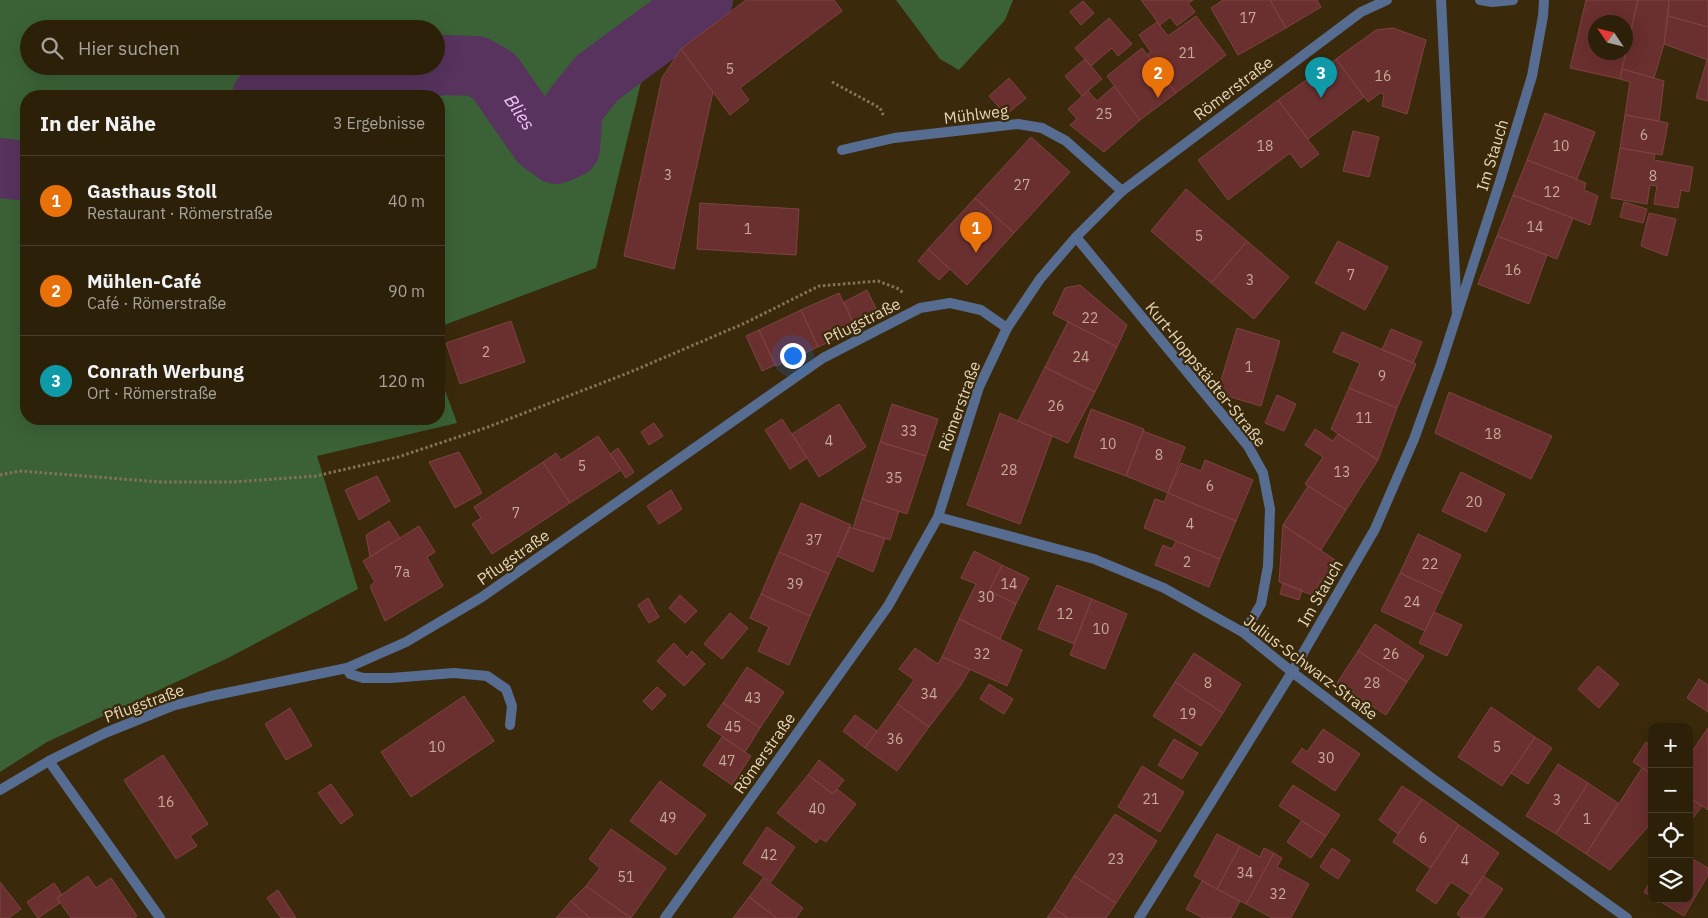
<!DOCTYPE html>
<html lang="de">
<meta charset="utf-8">
<style>
body{margin:0;font-family:"IBM Plex Sans",sans-serif;background:#382d16;color:#f1f3f6}
.controls{position:absolute;right:15px;bottom:15px;display:grid;overflow:hidden;border-radius:10px;box-shadow:0 5px 20px #0002}
.controls button{width:45px;height:45px;display:grid;place-items:center;padding:0;border:0;border-bottom:1px solid #483e29;background:#2c2008;color:#f1f3f6;font:25px sans-serif}
.compass{position:absolute;left:1588px;top:15px;width:45px;height:45px;border-radius:50%;background:#2c2008;box-shadow:0 5px 20px #0002;rotate:305deg}
.you{position:absolute;left:792px;top:355px;width:18px;height:18px;margin:-12px;border:4px solid #fff;border-radius:50%;background:#1a73e8;box-shadow:0 0 0 8px #1a73e833}
.badge{display:grid;place-items:center;width:32px;height:32px;border-radius:50%;background:#8bbbb9;color:#fff;font-size:16px;font-weight:700}
.pin{position:absolute;translate:-50% -41px;filter:drop-shadow(0 1px 2px #0008)}
.pin::after{content:'';position:absolute;top:26px;width:18px;height:15px;background:inherit;clip-path:polygon(0 0,100% 0,50% 100%)}
.list{margin:0;padding:0;list-style:none}
h2{display:flex;justify-content:space-between;align-items:center;height:65px;margin:0;padding:0 20px;font-size:21px}
h2 small{font-size:16px;font-weight:400;color:#a6a39c}
.list li{display:grid;grid-template-columns:32px 1fr auto;gap:15px;align-items:center;box-sizing:border-box;height:90px;padding:0 20px;border-top:1px solid #483e29}
.list b{display:block;font-size:19px;white-space:nowrap}
.list p{margin:0;font-size:16px;white-space:nowrap;color:#a6a39c}
.list em{font-size:16px;font-style:normal;color:#a6a39c}
.icon{flex:none;width:28px;height:28px;fill:none;stroke:currentColor;stroke-width:2;stroke-linecap:round;stroke-linejoin:round}
.map{position:relative;flex:none;width:1708px;height:918px;overflow:hidden}
.search{position:absolute;background:#2c2008;box-shadow:0 5px 20px #0002;left:20px;top:20px;width:425px;height:55px;display:flex;align-items:center;gap:12px;box-sizing:border-box;padding:0 18px;border-radius:28px;color:#a6a39c;font-size:19px}
.panel{position:absolute;background:#2c2008;box-shadow:0 5px 20px #0002;left:20px;top:90px;width:425px;height:335px;border-radius:20px}
.map>svg:first-child{display:block}
.forest{fill:#3b6236;fill-rule:evenodd}
.lines{fill:none;stroke-linecap:round;stroke-linejoin:round}
.river{stroke:#57335d;stroke-width:60}
.building{fill:#6a2f2f;stroke:#7f4241;fill-rule:evenodd}
.path{stroke:#847455;stroke-width:3;stroke-dasharray:2.5 2.5;stroke-linecap:butt}
.lane{stroke:#576c91;stroke-width:10}
.street{stroke:#576c91;stroke-width:10}
.labels{text-anchor:middle;stroke-width:4.5;stroke-linejoin:round;paint-order:stroke}
.number-label{font-size:14px;fill:#c7ac96}
.street-label{font-size:16px;fill:#e6d6b9;stroke:#3a2a0b}
.water-label{font-size:18px;font-style:italic;fill:#f2c3f9;stroke:#3a2a0b}
</style>
<div class="map">
<svg width="1708" height="918" viewBox="0 0 1708 918">
<rect width="100%" height="100%" fill="#3a2a0b"/>
<path class="forest" d="M0 0H734L645 66 596 268 439 327V96H26V419H439V374L457 423 317 456 358 589 228 658 47 742 0 772ZM29 29H436V66H29Z
M896 0H1013L1005 20 959 70 940 59Z"/>
<g class="lines">
<g class="river">
<path id="s1" d="M262 96 267 93 443 65 476 66 494 76 540 142 556 154 570 148 573 108 597 78 703 0"/>
<path d="M0 168 26 171"/>
</g>
</g>
<path class="building" d="M746 0H834L842 11 740 88 749 100 730 115 681 49Z
M1141 0H1193L1188 3 1195 12 1177 26 1170 17 1160 25Z
M1223 0H1270L1286 28 1238 55 1211 8Z
M1270 0H1317L1321 7 1286 28Z
M1586 0H1638L1620 79 1570 68ZM1596 22H1626V52H1596Z
M1638 0H1669L1664 44 1654 78 1622 69Z
M1669 0H1708V27L1668 16Z
M1083 1 1094 13 1081 25 1070 12Z
M1196 16 1226 55 1176 93 1147 55 1151 52 1139 35 1157 22 1168 36Z
M1668 16 1708 27V60L1664 44Z
M1109 18 1132 44 1118 56 1112 48 1091 66 1075 48Z
M1393 28 1426 40 1407 114 1382 106 1384 94 1380 93 1368 102 1336 59 1376 30Z
M1142 48 1176 93 1140 120 1107 76Z
M681 49 713 92 674 269 624 256 662 78Z
M1085 59 1102 79 1082 96 1065 76Z
M1336 59 1364 97 1308 139 1278 100Z
M1707 60H1708V101L1696 98Z
M1622 69 1664 81 1659 121 1625 115 1630 82 1620 79Z
M1009 78 1026 98 1006 115 989 96Z
M1114 86 1140 120 1104 152 1070 125 1077 119 1068 109 1088 91 1097 101Z
M1278 100 1319 154 1301 168 1290 153 1228 200 1198 160Z
M1545 113 1595 132 1577 179 1527 160Z
M1625 115 1668 123 1662 155 1620 148Z
M1353 131 1379 137 1369 177 1343 171Z
M1031 137 1070 172 1014 233 975 198Z
M1620 148 1655 154 1654 160 1693 167 1689 192 1681 190 1678 208 1654 204 1657 186 1650 185 1647 204 1611 198Z
M1527 160 1586 183 1584 190 1598 196 1590 225 1513 195Z
M1186 189 1247 241 1211 283 1151 231Z
M1513 195 1573 218 1557 259 1497 236Z
M975 198 1014 233 967 285 928 249Z
M1624 202 1647 209 1643 223 1620 217Z
M700 203 799 209 796 255 697 249Z
M1649 213 1676 219 1667 256 1641 246Z
M1497 236 1547 255 1529 304 1478 284Z
M1247 241 1289 277 1254 319 1211 283Z
M1338 241 1388 267 1365 310 1315 283Z
M928 249 950 269 939 280 918 261Z
M1080 285 1127 325 1117 347 1053 314 1065 288Z
M867 290 880 317 856 329 844 302Z
M839 293 856 329 818 347 801 310Z
M801 310 818 347 776 366 759 330Z
M511 321 525 362 460 384 446 343Z
M1068 322 1117 347 1095 392 1045 367Z
M1237 328 1280 341 1261 406 1217 393Z
M1391 329 1422 342 1413 363 1382 350Z
M759 330 775 365 762 371 746 336Z
M1342 332 1416 364 1397 408 1349 388 1360 363 1333 352Z
M1045 367 1095 392 1068 443 1018 421Z
M1349 388 1397 408 1378 460 1331 429Z
M1449 392 1552 436 1531 479 1435 433Z
M1277 395 1296 404 1284 431 1265 423Z
M839 404 866 447 819 477 792 434Z
M892 404 938 419 926 456 880 442Z
M1091 409 1144 429 1126 476 1074 457Z
M1000 413 1052 436 1020 524 967 505Z
M782 419 807 458 790 469 765 430Z
M654 423 663 436 649 445 641 432Z
M1315 429 1333 441 1338 434 1378 460 1346 510 1305 484 1323 457 1305 445Z
M1143 431 1185 447 1168 493 1126 476Z
M598 436 621 470 570 503 543 462 556 453 561 460Z
M880 442 926 456 907 514 862 499Z
M618 448 634 472 626 478 610 454Z
M459 452 482 493 455 508 429 462Z
M1205 460 1253 480 1236 521 1168 493 1181 463 1201 471Z
M543 462 570 503 492 554 472 524 481 518 474 507Z
M1461 472 1505 494 1486 532 1442 511Z
M377 476 390 501 359 520 345 490Z
M1308 486 1346 510 1321 550 1283 525Z
M671 490 682 509 659 524 647 506Z
M1168 493 1236 521 1220 559 1144 528 1155 499 1164 502Z
M862 499 899 511 890 540 853 528Z
M801 503 851 525 829 574 779 552Z
M389 521 400 538 370 557 366 535Z
M1283 525 1335 560 1312 595 1279 582Z
M419 526 435 552 427 557 443 586 385 621 370 586 375 582 363 561Z
M849 527 885 538 873 572 837 556Z
M1418 534 1461 555 1443 593 1400 573Z
M1176 541 1220 559 1209 587 1155 565 1163 545 1172 549Z
M974 551 1002 565 989 591 1016 604 1000 639 959 619 976 584 961 578Z
M779 552 829 574 810 616 761 594Z
M1002 565 1029 578 1016 604 989 591Z
M1400 573 1443 593 1425 631 1381 611Z
M1283 583 1302 590 1299 600 1280 594Z
M1057 585 1092 599 1074 644 1038 629Z
M761 594 810 616 789 665 758 651 769 627 750 618Z
M680 595 697 611 685 623 669 608Z
M648 598 659 617 649 623 638 605Z
M1092 599 1127 614 1105 669 1070 655Z
M1434 612 1462 625 1447 656 1419 643Z
M730 613 748 628 722 659 704 644Z
M959 619 1022 650 1007 686 942 657Z
M1375 624 1424 656 1407 682 1358 651Z
M674 643 687 657 692 651 705 664 684 686 657 661Z
M915 648 938 664 942 657 970 669 961 685 929 727 897 704 914 680 899 669Z
M1358 651 1407 682 1386 715 1337 683Z
M1194 653 1241 684 1223 713 1175 682Z
M1598 666 1619 684 1599 708 1578 689Z
M747 667 784 692 760 728 723 703Z
M1699 679 1708 685V712L1687 698Z
M1175 682 1223 713 1201 746 1153 716Z
M989 684 1013 699 1004 714 980 699Z
M657 687 666 695 652 710 643 701Z
M464 696 494 741 411 797 381 752Z
M723 703 760 728 745 752 707 726Z
M897 704 929 727 897 771 865 748Z
M1491 707 1535 737 1502 786 1458 757Z
M290 708 312 746 286 760 265 724Z
M855 715 877 731 865 748 843 731Z
M1708 728V810L1689 797V756Z
M1323 729 1360 754 1335 791 1292 762 1302 748 1307 752Z
M722 737 751 756 732 785 703 765Z
M1535 737 1552 748 1528 784 1511 773Z
M1174 739 1198 753 1182 779 1158 765Z
M1646 742 1652 746V774L1633 762Z
M163 755 208 824 190 836 197 846 176 859 124 780Z
M819 760 844 780 833 794 808 775Z
M1558 764 1588 783 1556 834 1526 816Z
M1142 766 1184 792 1160 832 1118 807Z
M1642 768 1652 774V822L1610 870 1586 854Z
M808 775 833 794 837 789 856 804 826 842 820 838 816 843 777 813Z
M660 781 706 815 676 855 630 821Z
M1588 783 1618 803 1586 854 1556 834Z
M331 784 353 815 341 824 318 793Z
M1293 785 1340 815 1326 836 1279 806Z
M1402 786 1422 799 1398 834 1379 820Z
M1689 797 1702 806 1689 823Z
M1422 799 1459 825 1430 868 1393 842Z
M1115 814 1157 841 1116 903 1074 876Z
M1301 821 1326 836 1311 858 1287 842Z
M1459 825 1499 853 1471 895 1451 882 1436 904 1416 890Z
M767 827 795 847 771 882 743 863Z
M611 829 666 868 631 918 586 886 600 868 589 859Z
M1217 834 1240 846 1217 889 1194 876Z
M1240 846 1260 857 1264 848 1274 853 1246 904 1217 889Z
M1332 848 1350 860 1338 879 1320 867Z
M1274 853 1282 858 1277 867 1309 884 1291 918H1272L1246 904Z
M1689 857 1708 868V875L1684 916 1656 899H1689Z
M88 876 96 888 111 878 137 916 133 918H71L57 898Z
M1074 876 1116 903 1106 918H1068L1054 908Z
M1483 876 1503 889 1483 918H1462L1457 914Z
M763 878 803 908 796 918H777L749 897Z
M1652 879V897L1644 892Z
M1202 881 1240 901 1231 918H1203L1186 909Z
M0 882 21 909 9 918H0Z
M54 883 62 895 57 898 60 903 38 918 27 902Z
M586 886 631 918H590L571 901Z
M278 890 296 918H281L267 898Z
M749 897 777 918H733Z
M571 901 590 918H556Z
M1054 908 1068 918H1047Z"/>
<g class="lines">
<path class="path" d="M832 82 880 108 884 117
M0 475 20 471 160 482H233L316 476 398 457 488 427 628 373 745 323 819 286 878 281 899 289 903 293"/>
<path class="lane" d="M1441 0 1457 314
M842 150 894 138 1018 124 1042 128 1066 141 1122 191
M347 668 350 674 363 678H391L454 673 487 676 506 689 512 706 510 725
M49 761 105 733 172 706 211 696 347 668 406 642 482 597 823 358 920 308 950 303 981 310 1007 328"/>
<path class="street" d="M1480 0 1492 2 1513 0
M1076 237 1248 446 1263 473 1270 509 1268 566 1261 604 1244 633
M938 517 1094 559 1164 588 1244 633 1292 672 1429 776 1627 918
M0 790 49 761 160 918
M665 918 888 606 938 517 979 387 1007 328 1040 279 1076 237 1122 191 1361 12 1387 0
M1139 918 1292 672 1375 529 1414 439 1440 367 1501 178 1532 76 1543 16 1544 0"/>
</g>
<g class="labels">
<g class="number-label">
<text x="1248" y="23">17</text>
<text x="1187" y="58">21</text>
<text x="730" y="74">5</text>
<text x="1383" y="81">16</text>
<text x="1104" y="119">25</text>
<text x="1644" y="140">6</text>
<text x="1265" y="151">18</text>
<text x="1561" y="151">10</text>
<text x="668" y="180">3</text>
<text x="1653" y="181">8</text>
<text x="1022" y="190">27</text>
<text x="1552" y="197">12</text>
<text x="1535" y="232">14</text>
<text x="748" y="234">1</text>
<text x="1199" y="241">5</text>
<text x="1513" y="275">16</text>
<text x="1351" y="280">7</text>
<text x="1250" y="285">3</text>
<text x="1090" y="323">22</text>
<text x="486" y="357">2</text>
<text x="1081" y="362">24</text>
<text x="1249" y="372">1</text>
<text x="1382" y="381">9</text>
<text x="1056" y="411">26</text>
<text x="1364" y="423">11</text>
<text x="909" y="436">33</text>
<text x="1493" y="439">18</text>
<text x="829" y="446">4</text>
<text x="1108" y="449">10</text>
<text x="1159" y="460">8</text>
<text x="582" y="471">5</text>
<text x="1009" y="475">28</text>
<text x="1342" y="477">13</text>
<text x="894" y="483">35</text>
<text x="1210" y="491">6</text>
<text x="1474" y="507">20</text>
<text x="516" y="518">7</text>
<text x="1190" y="529">4</text>
<text x="814" y="545">37</text>
<text x="1187" y="567">2</text>
<text x="1430" y="569">22</text>
<text x="402" y="577">7a</text>
<text x="795" y="589">39</text>
<text x="1009" y="589">14</text>
<text x="986" y="602">30</text>
<text x="1412" y="607">24</text>
<text x="1065" y="619">12</text>
<text x="1101" y="634">10</text>
<text x="982" y="659">32</text>
<text x="1391" y="659">26</text>
<text x="1208" y="688">8</text>
<text x="1372" y="688">28</text>
<text x="929" y="699">34</text>
<text x="753" y="703">43</text>
<text x="1188" y="719">19</text>
<text x="733" y="732">45</text>
<text x="895" y="744">36</text>
<text x="437" y="752">10</text>
<text x="1497" y="752">5</text>
<text x="1326" y="763">30</text>
<text x="727" y="766">47</text>
<text x="1151" y="804">21</text>
<text x="1557" y="805">3</text>
<text x="166" y="807">16</text>
<text x="817" y="814">40</text>
<text x="668" y="823">49</text>
<text x="1587" y="824">1</text>
<text x="1423" y="843">6</text>
<text x="769" y="860">42</text>
<text x="1116" y="864">23</text>
<text x="1465" y="865">4</text>
<text x="1245" y="878">34</text>
<text x="626" y="882">51</text>
<text x="1278" y="899">32</text>
</g>
<g class="street-label">
<text transform="translate(1233 88) rotate(-37)" y="6">Römerstraße</text>
<text transform="translate(976 114) rotate(-7)" y="6">Mühlweg</text>
<text transform="translate(1492 155) rotate(-73)" y="6">Im Stauch</text>
<text transform="translate(862 321) rotate(-27)" y="6">Pflugstraße</text>
<text transform="translate(1206 374) rotate(51)" y="6">Kurt-Hoppstädter-Straße</text>
<text transform="translate(959 406) rotate(-70)" y="6">Römerstraße</text>
<text transform="translate(513 557) rotate(-35)" y="6">Pflugstraße</text>
<text transform="translate(1320 593) rotate(-60)" y="6">Im Stauch</text>
<text transform="translate(1311 667) rotate(37)" y="6">Julius-Schwarz-Straße</text>
<text transform="translate(144 703) rotate(-20)" y="6">Pflugstraße</text>
<text transform="translate(764 753) rotate(-55)" y="6">Römerstraße</text>
</g>
<g class="water-label">
<text dy="6" stroke="none"><textPath href="#s1" startOffset="282">Blies</textPath></text>
</g>
</g>
</svg>
<div class="controls">
<button>+</button>
<button>−</button>
<button><svg class="icon" aria-label="locate" viewBox="0 0 24 24"><circle cx="12" cy="12" r="6"/><path d="M12 2v4M12 18v4M2 12h4M18 12h4"/></svg></button>
<button><svg class="icon" aria-label="layers" viewBox="0 0 24 24"><path d="M12 4l9 5-9 5-9-5zM3 14l9 5 9-5"/></svg></button>
</div>
<svg class="compass" viewBox="-18 -18 36 36"><path d="M0-13l5 13h-10z" fill="#e53935"/><path d="M0 13l5-13h-10z" fill="#a6a39c"/></svg>
<div class="you"></div>
<div class="pin badge" style="left:976px;top:253px;background:#e8710a">1</div>
<div class="pin badge" style="left:1158px;top:98px;background:#e8710a">2</div>
<div class="pin badge" style="left:1321px;top:98px;background:#0f9aa8">3</div>
<div class="search"><svg class="icon" aria-label="search" viewBox="0 0 24 24"><circle cx="10" cy="10" r="6"/><path d="M15 15l6 6"/></svg>Hier suchen</div>
<section class="panel">
<h2>In der Nähe<small>3 Ergebnisse</small></h2>
<ul class="list">
<li><span class="badge" style="background:#e8710a">1</span><div><b>Gasthaus Stoll</b><p>Restaurant · Römerstraße</p></div><em>40 m</em></li>
<li><span class="badge" style="background:#e8710a">2</span><div><b>Mühlen-Café</b><p>Café · Römerstraße</p></div><em>90 m</em></li>
<li><span class="badge" style="background:#0f9aa8">3</span><div><b>Conrath Werbung</b><p>Ort · Römerstraße</p></div><em>120 m</em></li>
</ul>
</section>
</div>
